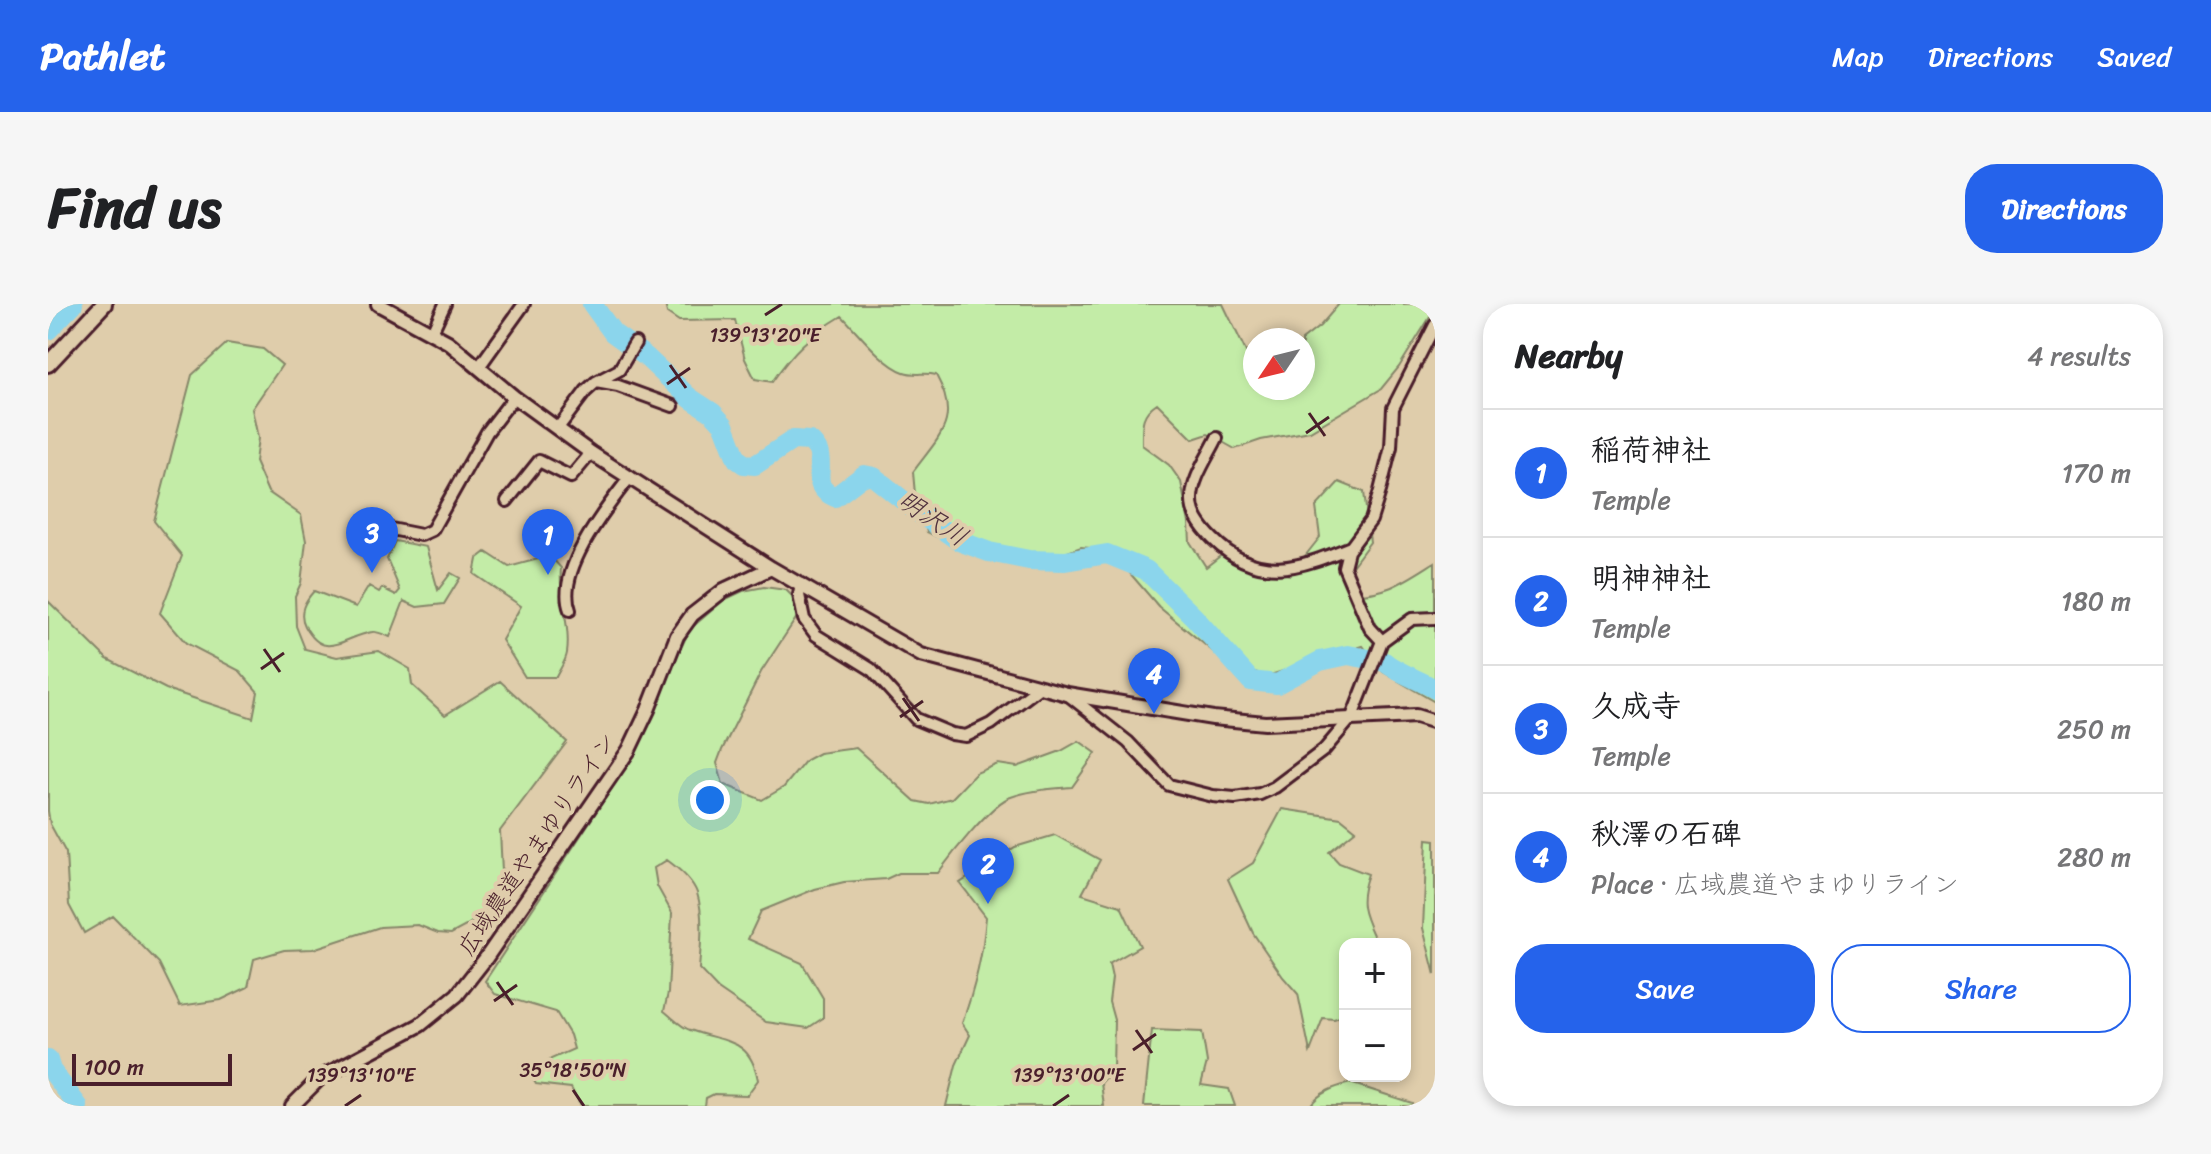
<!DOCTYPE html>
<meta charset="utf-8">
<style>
body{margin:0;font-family:Sriracha,"Klee One",sans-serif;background:#f6f6f6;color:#202124}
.controls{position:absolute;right:24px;bottom:24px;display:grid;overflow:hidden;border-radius:16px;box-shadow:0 4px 12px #0003}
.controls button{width:72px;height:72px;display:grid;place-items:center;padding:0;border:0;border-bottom:2px solid #e0e0e0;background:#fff;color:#202124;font:40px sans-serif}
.compass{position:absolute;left:1195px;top:24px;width:72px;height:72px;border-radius:50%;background:#fff;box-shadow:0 4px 12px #0003;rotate:235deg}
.scale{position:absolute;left:24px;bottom:20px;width:160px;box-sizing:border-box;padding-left:8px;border:4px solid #4a1f2b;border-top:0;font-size:22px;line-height:28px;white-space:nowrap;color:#4a1f2b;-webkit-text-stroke:6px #dfcdab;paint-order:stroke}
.you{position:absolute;left:662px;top:496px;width:28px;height:28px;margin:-20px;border:6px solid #fff;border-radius:50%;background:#1a73e8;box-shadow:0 0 0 12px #1a73e833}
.badge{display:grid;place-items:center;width:52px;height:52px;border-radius:50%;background:#2563eb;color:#fff;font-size:26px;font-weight:700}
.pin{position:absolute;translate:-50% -66px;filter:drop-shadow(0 2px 4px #0008)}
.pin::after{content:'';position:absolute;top:42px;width:28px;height:24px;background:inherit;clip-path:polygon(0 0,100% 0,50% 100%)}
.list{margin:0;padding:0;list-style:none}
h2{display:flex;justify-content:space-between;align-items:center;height:104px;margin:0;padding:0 32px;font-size:34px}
h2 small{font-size:26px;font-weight:400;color:#757577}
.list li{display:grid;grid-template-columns:52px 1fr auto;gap:24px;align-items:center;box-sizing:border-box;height:128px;padding:0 32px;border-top:2px solid #e0e0e0}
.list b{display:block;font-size:30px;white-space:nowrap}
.list p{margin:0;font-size:26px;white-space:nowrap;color:#757577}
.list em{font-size:26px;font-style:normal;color:#757577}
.actions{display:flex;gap:16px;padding:24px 32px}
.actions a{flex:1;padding:18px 0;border:2px solid #2563eb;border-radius:32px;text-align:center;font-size:28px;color:#2563eb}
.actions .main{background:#2563eb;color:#fff}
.map{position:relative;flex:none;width:1387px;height:802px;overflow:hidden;border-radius:32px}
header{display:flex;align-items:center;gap:48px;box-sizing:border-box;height:112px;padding:0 40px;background:#2563eb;color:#fff}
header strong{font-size:38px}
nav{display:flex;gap:44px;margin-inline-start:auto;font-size:28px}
.intro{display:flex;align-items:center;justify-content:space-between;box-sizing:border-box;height:192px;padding:0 48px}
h1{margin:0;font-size:56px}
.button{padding:20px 36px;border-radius:32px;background:#2563eb;color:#fff;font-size:28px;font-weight:700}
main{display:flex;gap:48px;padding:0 48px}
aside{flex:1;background:#fff;border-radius:32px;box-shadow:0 4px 12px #0003}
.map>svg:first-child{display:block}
.green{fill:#c3eca7;stroke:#868669;stroke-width:2}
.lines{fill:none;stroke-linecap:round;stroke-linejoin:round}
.river{stroke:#8bd5ec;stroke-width:20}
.minor-casing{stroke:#4a1f2b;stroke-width:16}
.tertiary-casing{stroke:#4a1f2b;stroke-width:18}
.secondary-casing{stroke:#4a1f2b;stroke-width:20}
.minor{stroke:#dfcdab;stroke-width:10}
.tertiary{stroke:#dfcdab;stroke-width:12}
.secondary{stroke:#dfcdab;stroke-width:14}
.ticks{fill:none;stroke:#4a1f2b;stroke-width:3}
.labels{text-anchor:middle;stroke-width:8;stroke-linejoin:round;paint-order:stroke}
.street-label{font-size:24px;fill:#4a1f2b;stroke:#dfcdab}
.water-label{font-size:26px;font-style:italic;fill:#50313e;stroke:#dfcdab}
.ticks-label{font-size:20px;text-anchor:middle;fill:#4a1f2b;stroke:#dfcdab;stroke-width:8;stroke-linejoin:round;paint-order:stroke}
</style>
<header>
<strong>Pathlet</strong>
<nav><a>Map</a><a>Directions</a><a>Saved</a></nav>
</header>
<div class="intro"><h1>Find us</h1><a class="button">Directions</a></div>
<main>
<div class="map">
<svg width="1387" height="802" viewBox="0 0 1387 802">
<rect width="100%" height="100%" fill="#dfcdab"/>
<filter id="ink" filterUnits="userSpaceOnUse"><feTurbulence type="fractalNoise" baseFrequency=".0125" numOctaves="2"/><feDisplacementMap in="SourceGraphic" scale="16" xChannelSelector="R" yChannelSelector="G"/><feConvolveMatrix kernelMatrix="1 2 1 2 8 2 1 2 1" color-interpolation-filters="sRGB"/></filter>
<g filter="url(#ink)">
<path class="green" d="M617 0H1175L1201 54 1207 58V84H1255L1254 36 1272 22 1291 0H1387V5L1351 63 1333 85 1262 127 1213 136 1187 145 1160 130 1145 135 1109 99C1092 110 1094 122 1094 141L1121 161 1133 178 1141 219 1142 238 1158 263 1176 249 1184 258 1242 271 1272 233 1268 203 1291 178 1316 188 1322 238 1299 269 1300 290C1337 292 1357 277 1387 258V398L1335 368 1315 342 1219 372 1179 359 1111 303 1062 246 1033 243 984 261 934 253 879 228 867 190 865 168C892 131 913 117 888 71 877 68 866 72 856 68 835 61 810 28 794 12 762 31 745 47 724 78L707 75 697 55 687 16 631 17 619 9Z
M179 39 215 45 234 61 204 105 210 134 207 158 220 188 253 211 258 237 253 279 247 292 248 322 257 345 289 353 331 347 362 365 364 381 397 411 452 377 519 438 452 527 454 567 450 585 436 609 418 622 403 630 390 629 370 621 332 623 265 645 236 646 206 655 200 683 173 696 132 702 111 659 65 612 36 629 21 601 18 549 2 520 0 507V297L59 355 118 385 205 414 210 388 192 367 138 339 112 309 134 252 106 217 144 71Z
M347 237 378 243 390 286 403 269 412 274 396 300 369 303 356 297 342 333C337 331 329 327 324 328 296 332 277 359 257 322 250 308 257 297 266 287L308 303 321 282 331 288 334 284 348 291 352 286 339 255Z
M438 248 461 263 494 254H504L513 264C510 293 523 322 519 349 518 357 511 366 508 373H477L454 336 473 302 426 270 429 255Z
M716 283 738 286 748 296 749 313 713 368 674 446 669 459 675 480 714 496 736 483 758 456 771 449 808 444 867 497 881 500 904 494 928 469 950 460 969 463 1013 447 1031 437 1048 449 1024 483C1003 485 980 486 960 494 940 504 904 550 890 569H851L838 575 796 578 767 585 713 607 700 635 754 659 775 694V714L760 724 718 718 670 685 651 665C653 642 656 611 649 589 644 575 630 564 619 556L606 564 609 582 624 609 620 689 616 707C624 713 633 723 642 726 677 739 702 733 710 776L699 791 666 790 658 794 657 802H533L523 784 488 780 483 772 503 755 526 745 522 731 508 708 447 690 437 677 570 475 642 325 676 296 695 287Z
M1234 505 1293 514 1308 526 1281 548 1291 559 1320 570C1309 601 1316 611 1329 640H1297V711L1286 715 1275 714 1262 748 1250 690 1235 673 1205 629 1180 575 1205 559Z
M1007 531 1052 556 1034 590 1073 602 1092 642 1061 660 1064 674 1061 698 1066 716 1065 766 1053 779 1056 802H898L908 761 922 731 914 719C927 684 935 651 938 613L912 579 967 543Z
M1379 535 1387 536V671L1375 624Z
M1104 726 1154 728 1159 758 1153 781 1181 785 1187 802H1096Z
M1302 779 1364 799 1363 802H1262C1271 788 1287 783 1302 779Z"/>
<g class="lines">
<path class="river" d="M544 0 565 29 597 52 642 94 665 109 676 121 689 155 696 160 707 161 745 136 762 137C763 137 770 146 770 147 777 167 761 182 787 193L816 171 826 173 871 209 911 237 941 248 981 256 1017 257 1059 250 1098 266 1146 313 1203 377 1229 380 1272 357 1300 351 1337 358C1346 367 1374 377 1387 385
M0 26 25 0
M0 756 3 766 30 802"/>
<defs>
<path id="minor" d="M384 28 397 0
M431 63 476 0
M548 78 570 82 625 102
M510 124 538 87 548 78 571 66 587 39
M1169 134C1160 153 1143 176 1144 197 1144 211 1156 226 1165 235 1210 280 1251 264 1303 243
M459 197 491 157 523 173 543 149
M333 223 373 231 384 226 439 128 466 93
M753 280 751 291 756 315 768 331 823 365 868 415 904 430 918 432 943 420 992 383
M522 306C507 267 559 203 582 173
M1334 337 1322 324 1296 263 1300 247 1323 216 1332 187 1343 143 1345 104 1387 21
M1019 390 1080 438 1121 481 1165 492 1187 494 1212 490 1227 483 1276 446 1304 413 1334 337 1364 315 1387 314"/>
<path id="tertiary" d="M330 0 400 38 466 93 543 149 723 264 873 351 1019 390 1165 414 1217 419 1368 412 1387 418
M244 802 272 774 372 721 409 691 438 654 581 446 600 406 629 332 644 311 676 286 723 264"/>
<path id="secondary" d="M0 60 56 0"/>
</defs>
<use href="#minor" class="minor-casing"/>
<use href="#tertiary" class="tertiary-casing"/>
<use href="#secondary" class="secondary-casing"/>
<use href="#minor" class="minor"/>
<use href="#tertiary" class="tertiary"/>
<use href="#secondary" class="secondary"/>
</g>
</g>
<path class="ticks" d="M717 11 734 0M622 61 638 84M619 80 642 64M1261 109 1277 132M1258 129 1281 113M216 345 232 368M213 365 236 349M855 394 871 417M852 413 875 397M449 678 465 701M446 697 469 681M1088 726 1104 749M1085 746 1108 730M525 786 536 802M297 802 313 791M1005 802 1021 791"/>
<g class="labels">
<g class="street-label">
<text transform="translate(489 540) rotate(-56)" y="8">広域農道やまゆりライン</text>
</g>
<g class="water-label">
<text transform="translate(885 214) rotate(34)" y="9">明沢川</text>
</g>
</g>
<g class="ticks-label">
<text x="717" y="38">139°13'20"E</text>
<text x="525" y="773">35°18'50"N</text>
<text x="313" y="778">139°13'10"E</text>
<text x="1021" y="778">139°13'00"E</text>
</g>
</svg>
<div class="controls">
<button>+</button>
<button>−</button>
</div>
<svg class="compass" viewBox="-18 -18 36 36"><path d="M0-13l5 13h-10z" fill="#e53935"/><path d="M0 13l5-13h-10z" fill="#757577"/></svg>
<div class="scale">100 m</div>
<div class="you"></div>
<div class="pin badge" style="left:500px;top:271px">1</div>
<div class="pin badge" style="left:940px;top:600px">2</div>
<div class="pin badge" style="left:324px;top:269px">3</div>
<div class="pin badge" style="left:1106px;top:410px">4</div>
</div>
<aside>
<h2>Nearby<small>4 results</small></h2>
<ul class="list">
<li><span class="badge">1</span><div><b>稲荷神社</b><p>Temple</p></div><em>170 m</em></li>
<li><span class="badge">2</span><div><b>明神神社</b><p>Temple</p></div><em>180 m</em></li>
<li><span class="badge">3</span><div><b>久成寺</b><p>Temple</p></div><em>250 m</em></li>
<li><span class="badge">4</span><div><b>秋澤の石碑</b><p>Place · 広域農道やまゆりライン</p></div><em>280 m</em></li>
</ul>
<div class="actions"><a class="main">Save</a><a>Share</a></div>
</aside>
</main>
